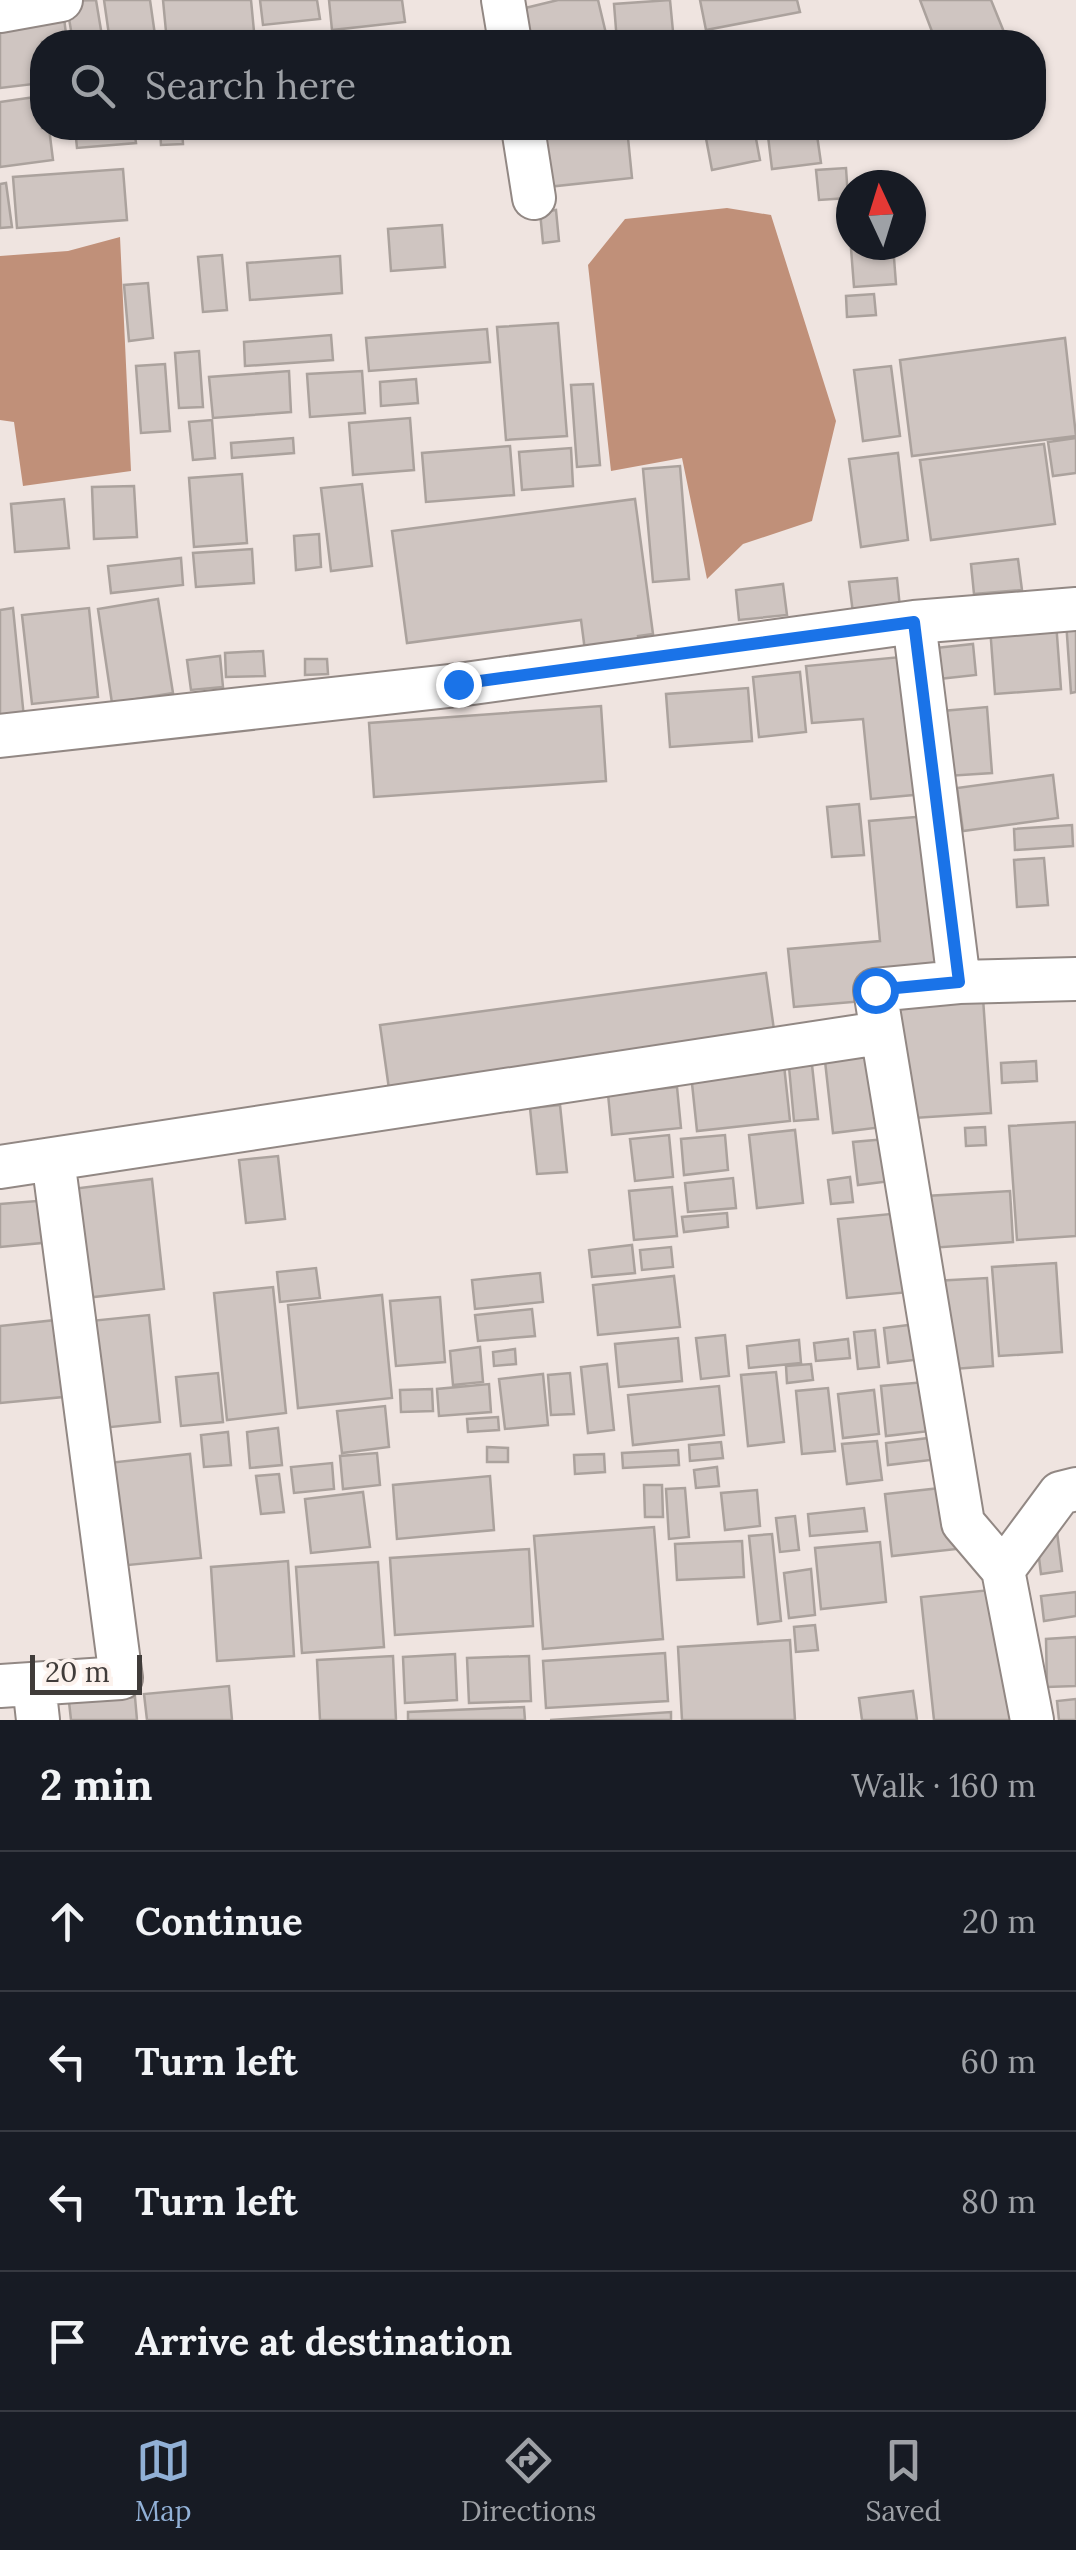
<!DOCTYPE html>
<meta charset="utf-8">
<style>
body{margin:0;font-family:Lora,serif;background:#20242c;color:#f1f3f6}
.compass{position:absolute;left:836px;top:170px;width:90px;height:90px;border-radius:50%;background:#171b24;box-shadow:0 2px 8px #0004;rotate:356deg}
.scale{position:absolute;left:30px;bottom:25px;width:112px;box-sizing:border-box;padding-left:10px;border:5px solid #403c3a;border-top:0;font-size:28px;line-height:35px;white-space:nowrap;color:#403c3a;-webkit-text-stroke:8px #fcf2ed;paint-order:stroke}
.stop{position:absolute;width:30px;height:30px;margin:-22px;border:8px solid #1a73e8;border-radius:50%;background:#fff}
.stop.end{background:#1a73e8;border-color:#fff;box-shadow:0 2px 10px #0008}
.list{margin:0;padding:0;list-style:none}
h2{display:flex;justify-content:space-between;align-items:center;height:130px;margin:0;padding:0 40px;font-size:42px}
h2 small{font-size:32px;font-weight:400;color:#9ea1a6}
.list li{display:grid;grid-template-columns:65px 1fr auto;gap:30px;align-items:center;box-sizing:border-box;height:140px;padding:0 40px;border-top:2px solid #363941}
.list b{display:block;font-size:38px;white-space:nowrap}
.list em{font-size:32px;font-style:normal;color:#9ea1a6}
.icon{flex:none;width:55px;height:55px;fill:none;stroke:currentColor;stroke-width:2;stroke-linecap:round;stroke-linejoin:round}
.map{position:relative;flex:none;width:1076px;height:1720px;overflow:hidden}
.search{position:absolute;background:#171b24;box-shadow:0 2px 8px #0004;left:30px;right:30px;top:30px;height:110px;display:flex;align-items:center;gap:25px;box-sizing:border-box;padding:0 35px;border-radius:40px;color:#9ea1a6;font-size:38px}
.sheet{height:690px;background:#171b24}
nav{display:flex;justify-content:space-around;align-items:center;box-sizing:border-box;height:140px;border-top:2px solid #363941;background:#171b24;font-size:28px;color:#9ea1a6}
nav a{display:grid;justify-items:center;gap:5px}
nav .on{color:#91b0d6}
.map>svg:first-child{display:block}
.water{fill:#c09079}
.building{fill:#cfc5c1;stroke:#aba29d;stroke-width:2.5}
.lines{fill:none;stroke-linecap:round;stroke-linejoin:round}
.street-casing{stroke:#928884;stroke-width:46}
.street{stroke:#fff;stroke-width:42}
.route{stroke:#1a73e8;stroke-width:12}
</style>
<div class="map">
<svg width="1076" height="1720" viewBox="0 0 1076 1720">
<rect width="100%" height="100%" fill="#efe4e0"/>
<path class="water" d="M727 208 771 215 836 421 812 521 743 544 707 579 682 458 611 471 588 265 625 219Z
M120 237 131 471 23 486 14 422 0 420V256L68 251Z"/>
<path class="building" d="M96 0 103 42H73L66 1Z
M104 0H150L156 42H110Z
M163 0H251L255 42H167Z
M260 0H317L320 19 263 25Z
M329 0H402L405 22 332 30Z
M558 0H598L608 42H521L513 11Z
M670 0 674 42H617L614 4Z
M700 0H797L800 12 706 30Z
M920 0H991L1006 37 990 42H936Z
M63 10 67 42H42V83L0 88V18Z
M42 96V128H49L53 160 0 167V102Z
M75 128H134L136 143 77 148Z
M160 128H182L183 144 161 145Z
M541 128H627L632 178 547 187Z
M704 128H754L760 160 712 170Z
M767 128H816L821 163 772 169Z
M974 128H1020L1021 135 974 138Z
M846 168 848 198 819 200 816 170Z
M123 169 127 220 17 228 13 177Z
M6 183 12 227 0 228V184Z
M556 210 559 241 543 243 540 212Z
M848 210 851 245H893L896 284 854 287Z
M442 225 445 267 391 271 388 229Z
M222 255 227 310 203 312 198 257Z
M340 256 342 293 250 300 247 263Z
M148 283 153 338 129 341 124 285Z
M874 294 876 315 847 317 846 296Z
M558 323 567 436 506 440 497 327Z
M487 329 490 362 369 371 366 338Z
M331 335 333 360 245 366 244 342Z
M1065 338 1076 436 912 456 900 360Z
M199 351 203 407 179 408 175 353Z
M165 364 170 431 141 433 136 366Z
M891 366 900 436 863 441 854 370Z
M289 371 291 412 213 418 209 377Z
M362 371 365 413 310 417 307 374Z
M416 379 418 403 381 406 380 382Z
M593 384 600 465 577 467 571 385Z
M410 418 414 470 353 475 349 423Z
M212 420 215 458 193 460 189 422Z
M293 438 294 453 232 458 231 443Z
M1076 438V473L1053 476 1048 442Z
M1044 444 1055 524 931 540 920 460Z
M510 446 514 495 426 502 422 453Z
M571 448 573 486 522 490 519 452Z
M898 453 908 540 861 547 849 459Z
M680 466 689 579 653 582 643 469Z
M242 474 247 543 194 547 189 478Z
M362 484 372 566 331 571 321 488Z
M134 486 137 537 94 539 92 487Z
M64 499 69 548 15 552 11 504Z
M635 499 653 634 638 636 641 659 587 666 581 620 407 643 392 531Z
M319 534 321 567 296 570 294 536Z
M252 549 254 583 196 587 193 553Z
M181 558 183 585 111 593 108 566Z
M1018 559 1022 590 974 594 971 564Z
M897 578 900 608 853 613 849 582Z
M783 584 787 615 739 620 736 590Z
M158 599 173 693 112 703 98 609Z
M13 608 24 718 0 721V610Z
M89 608 98 697 32 704 22 615Z
M1066 621H1076V692L1071 693Z
M1056 622 1061 689 995 694 990 627Z
M973 644 976 675 929 680 926 649Z
M263 651 265 676 226 677 225 653Z
M220 656 223 687 191 690 187 660Z
M911 656 924 794 871 799 863 719 812 723 806 666Z
M305 659H327L328 674 305 675Z
M800 672 806 732 759 737 753 677Z
M748 688 752 741 670 747 666 694Z
M601 706 606 781 374 797 369 723Z
M987 707 992 773 947 776 942 711Z
M1053 775 1058 818 963 831 957 788Z
M859 804 864 855 832 857 827 807Z
M927 816 942 979 864 1001 794 1007 788 949 880 941 869 821Z
M1072 825 1073 846 1015 850 1014 829Z
M1044 858 1048 905 1017 907 1014 860Z
M766 973 775 1037 389 1089 380 1025Z
M983 998 991 1113 898 1119 890 1004Z
M875 1055 883 1127 833 1133 825 1061Z
M1036 1061 1037 1081 1002 1083 1001 1063Z
M784 1065 790 1121 697 1131 691 1074Z
M812 1065 818 1119 794 1121 789 1067Z
M677 1087 681 1128 612 1135 608 1094Z
M560 1105 567 1172 537 1174 530 1108Z
M1076 1122V1236L1017 1240 1009 1126Z
M985 1127 986 1145 966 1146 965 1128Z
M795 1130 803 1203 757 1208 749 1135Z
M669 1135 673 1177 635 1181 630 1139Z
M725 1135 728 1170 684 1175 681 1139Z
M886 1139 891 1181 858 1185 853 1142Z
M278 1156 285 1219 246 1223 239 1160Z
M850 1177 853 1202 831 1204 828 1180Z
M733 1178 736 1208 688 1212 685 1183Z
M152 1179 164 1289 85 1298 72 1189Z
M672 1187 677 1236 634 1240 629 1191Z
M1010 1191 1013 1242 930 1248 926 1196Z
M49 1200 52 1242 0 1247V1204Z
M727 1213 728 1227 684 1232 682 1217Z
M901 1213 910 1292 847 1298 838 1219Z
M632 1245 635 1273 592 1277 589 1250Z
M671 1247 673 1267 642 1270 640 1250Z
M1056 1263 1062 1352 999 1356 992 1267Z
M316 1268 320 1298 280 1302 277 1272Z
M540 1273 543 1302 475 1309 472 1280Z
M674 1276 680 1327 598 1335 593 1285Z
M987 1278 993 1366 940 1370 934 1281Z
M273 1287 286 1413 227 1420 214 1293Z
M382 1295 392 1398 298 1408 288 1305Z
M440 1297 445 1362 396 1366 390 1301Z
M532 1309 535 1336 478 1341 475 1315Z
M149 1315 160 1422 102 1428 90 1321Z
M56 1320 63 1397 0 1403V1326Z
M917 1324 922 1359 888 1363 884 1328Z
M875 1330 879 1367 858 1369 854 1332Z
M725 1335 729 1376 701 1379 696 1338Z
M678 1338 682 1381 619 1387 615 1344Z
M848 1339 850 1358 816 1361 814 1343Z
M799 1340 801 1363 749 1368 747 1346Z
M480 1347 483 1382 453 1385 450 1351Z
M515 1349 516 1364 494 1366 493 1352Z
M607 1364 614 1430 588 1433 581 1367Z
M811 1364 813 1380 787 1383 786 1366Z
M776 1372 784 1442 748 1446 741 1375Z
M218 1373 223 1422 181 1426 176 1377Z
M570 1373 574 1414 551 1415 548 1375Z
M543 1374 548 1425 505 1429 499 1379Z
M925 1382 930 1431 886 1436 881 1386Z
M489 1384 491 1412 439 1416 437 1389Z
M719 1386 724 1435 633 1445 628 1395Z
M828 1388 835 1451 802 1454 796 1391Z
M432 1389 433 1411 401 1412 400 1390Z
M874 1390 879 1434 843 1438 838 1394Z
M385 1406 389 1447 342 1453 337 1411Z
M498 1417 499 1430 468 1432 467 1419Z
M278 1428 282 1465 250 1468 247 1432Z
M228 1432 231 1465 204 1467 201 1435Z
M937 1437 939 1459 888 1465 886 1443Z
M877 1441 882 1480 847 1484 842 1444Z
M721 1442 723 1458 690 1461 689 1445Z
M487 1447 508 1448V1462H487Z
M678 1450 679 1465 623 1468 622 1453Z
M377 1453 380 1485 343 1489 340 1456Z
M190 1454 201 1558 118 1566 108 1463Z
M604 1454 605 1472 575 1474 574 1455Z
M332 1463 334 1489 294 1493 291 1467Z
M717 1467 719 1486 696 1488 694 1470Z
M279 1474 284 1512 261 1514 256 1476Z
M490 1476 494 1530 397 1539 393 1485Z
M644 1485H662L663 1517H645Z
M950 1487 957 1549 892 1556 885 1494Z
M685 1488 689 1537 669 1539 666 1489Z
M757 1490 760 1526 725 1530 721 1493Z
M363 1492 370 1547 311 1553 305 1499Z
M864 1508 867 1531 810 1536 808 1514Z
M795 1516 799 1550 780 1552 776 1518Z
M1056 1524 1062 1571 1041 1574 1035 1526Z
M654 1527 663 1639 543 1649 534 1536Z
M772 1534 781 1621 758 1624 749 1536Z
M742 1541 744 1577 677 1580 675 1544Z
M880 1542 886 1602 821 1609 815 1548Z
M529 1549 533 1626 395 1635 390 1558Z
M288 1561 294 1656 217 1661 211 1567Z
M378 1562 384 1647 302 1653 296 1567Z
M811 1569 815 1615 789 1618 784 1573Z
M1000 1589 1013 1720H934L921 1597Z
M1076 1592V1616L1044 1621 1041 1596Z
M815 1625 818 1650 796 1652 794 1627Z
M1076 1637V1686L1047 1687 1046 1639Z
M790 1640 795 1720H682L678 1647Z
M665 1653 668 1701 546 1708 543 1661Z
M455 1654 457 1700 405 1703 403 1657Z
M393 1656 396 1720H320L317 1660Z
M529 1656 531 1701 469 1703 467 1658Z
M229 1686 232 1720H147L144 1694Z
M913 1691 917 1720H862L859 1698Z
M135 1697 137 1720H71L69 1702Z
M1076 1699V1720H1059L1057 1701Z
M524 1707 525 1720H408V1712Z
M671 1712V1720H550Z"/>
<g class="lines">
<defs>
<path id="street" d="M503 0 510 42
M0 11 61 0
M523 128 534 198
M914 622 959 982
M0 736 458 685 914 622 1076 609
M0 1167 880 1033
M1003 1570 1060 1493 1076 1489
M34 1684 38 1720
M0 1686 121 1678 53 1159
M1032 1720 1003 1570 963 1523 875 990 959 982 1076 979"/>
</defs>
<use href="#street" class="street-casing"/>
<use href="#street" class="street"/>
</g>
<g class="lines">
<path class="route" d="M458 684 914 622 959 982 875 990"/>
</g>
</svg>
<svg class="compass" viewBox="-18 -18 36 36"><path d="M0-13l5 13h-10z" fill="#e53935"/><path d="M0 13l5-13h-10z" fill="#9ea1a6"/></svg>
<div class="scale">20 m</div>
<div class="stop" style="left:875px;top:990px"></div>
<div class="stop end" style="left:458px;top:684px"></div>
<div class="search"><svg class="icon" aria-label="search" viewBox="0 0 24 24"><circle cx="10" cy="10" r="6"/><path d="M15 15l6 6"/></svg>Search here</div>
</div>
<section class="sheet">
<h2>2 min<small>Walk · 160 m</small></h2>
<ul class="list">
<li><svg class="icon" aria-label="ahead" viewBox="0 0 24 24"><path d="M12 20V5M6 11l6-6 6 6"/></svg><div><b>Continue</b></div><em>20 m</em></li>
<li><svg class="icon" aria-label="left" viewBox="0 0 24 24"><path d="M17 20v-9H6M10 6l-5 5 5 5"/></svg><div><b>Turn left</b></div><em>60 m</em></li>
<li><svg class="icon" aria-label="left" viewBox="0 0 24 24"><path d="M17 20v-9H6M10 6l-5 5 5 5"/></svg><div><b>Turn left</b></div><em>80 m</em></li>
<li><svg class="icon" aria-label="arrive" viewBox="0 0 24 24"><path d="M6 21V4h12l-3 4 3 4H6"/></svg><div><b>Arrive at destination</b></div></li>
</ul>
</section>
<nav>
<a class="on"><svg class="icon" aria-label="map" viewBox="0 0 24 24"><path d="M3 6l6-2 6 2 6-2v14l-6 2-6-2-6 2zM9 4v14M15 6v14"/></svg>Map</a>
<a><svg class="icon" aria-label="directions" viewBox="0 0 24 24"><path d="M12 3l9 9-9 9-9-9zM9 14v-3h6M13 9l2 2-2 2"/></svg>Directions</a>
<a><svg class="icon" aria-label="saved" viewBox="0 0 24 24"><path d="M7 4h10v16l-5-4-5 4z"/></svg>Saved</a>
</nav>
